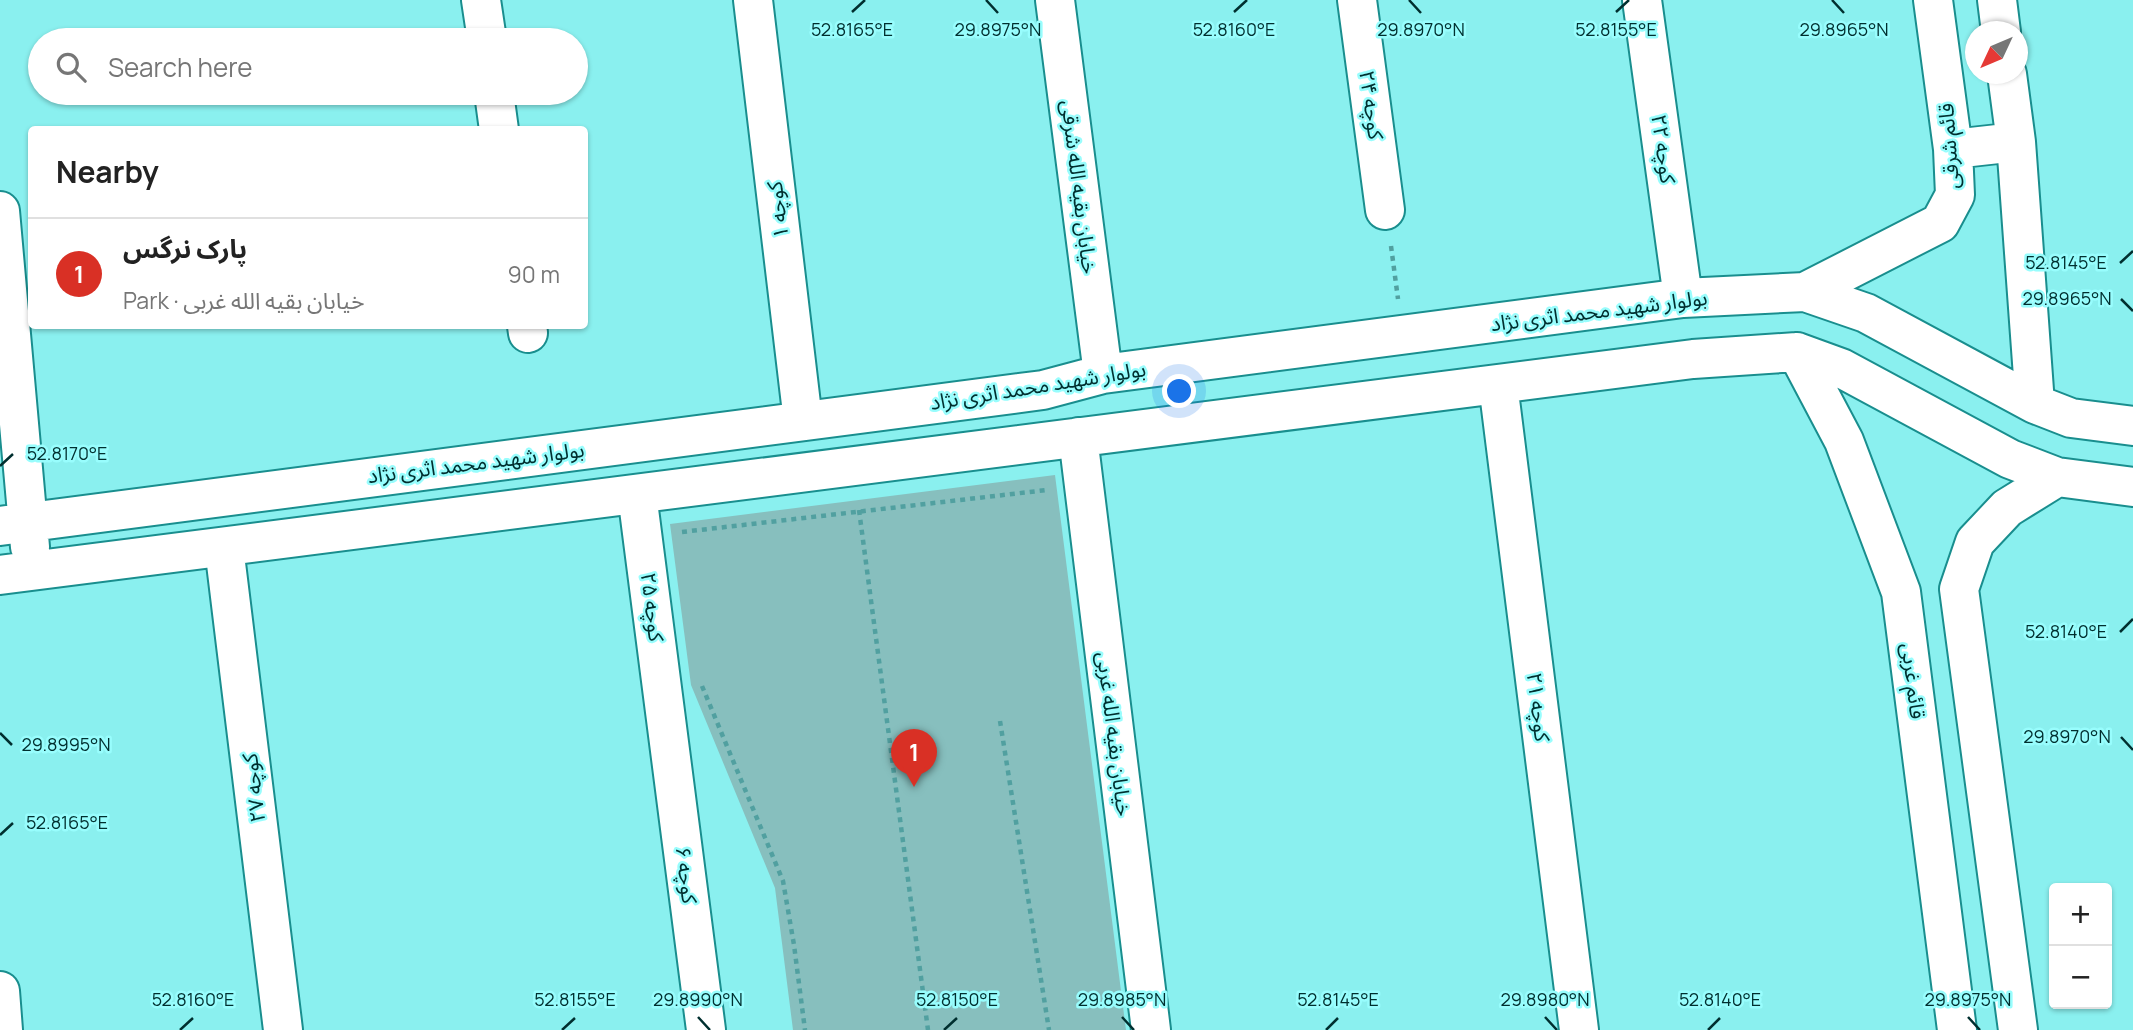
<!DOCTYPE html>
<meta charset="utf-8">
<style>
body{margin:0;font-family:Manrope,"Noto Sans Arabic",sans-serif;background:#f2f2f2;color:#222}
.controls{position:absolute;right:21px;bottom:21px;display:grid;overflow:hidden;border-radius:7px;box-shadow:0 2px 5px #0004}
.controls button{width:63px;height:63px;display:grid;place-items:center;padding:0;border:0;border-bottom:2px solid #e0e0e0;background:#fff;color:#222;font:35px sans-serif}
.compass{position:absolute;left:1965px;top:21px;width:63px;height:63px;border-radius:50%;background:#fff;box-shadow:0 2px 5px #0004;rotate:226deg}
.you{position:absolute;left:1180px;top:392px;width:24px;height:24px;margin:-18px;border:5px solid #fff;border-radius:50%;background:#1a73e8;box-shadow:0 0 0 10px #1a73e833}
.badge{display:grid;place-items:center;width:46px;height:46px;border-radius:50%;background:#d93025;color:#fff;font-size:23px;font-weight:700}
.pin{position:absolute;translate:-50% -58px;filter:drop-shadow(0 2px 4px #0008)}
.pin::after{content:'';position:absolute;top:37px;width:24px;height:21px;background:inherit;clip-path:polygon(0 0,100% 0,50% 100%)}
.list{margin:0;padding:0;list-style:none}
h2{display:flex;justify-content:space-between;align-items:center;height:91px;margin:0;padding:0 28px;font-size:30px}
h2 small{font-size:23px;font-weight:400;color:#767676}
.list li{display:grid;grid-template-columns:46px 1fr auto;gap:21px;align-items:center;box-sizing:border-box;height:112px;padding:0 28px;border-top:2px solid #e0e0e0}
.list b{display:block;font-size:26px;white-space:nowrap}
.list p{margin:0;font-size:23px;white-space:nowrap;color:#767676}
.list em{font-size:23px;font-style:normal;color:#767676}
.icon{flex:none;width:38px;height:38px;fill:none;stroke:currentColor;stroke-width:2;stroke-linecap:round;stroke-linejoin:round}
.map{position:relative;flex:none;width:2133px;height:1030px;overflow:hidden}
.search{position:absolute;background:#fff;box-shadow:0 2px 5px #0004;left:28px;top:28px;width:560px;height:77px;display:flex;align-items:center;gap:18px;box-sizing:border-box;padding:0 24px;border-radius:38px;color:#767676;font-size:26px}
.panel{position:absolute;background:#fff;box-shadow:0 2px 5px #0004;left:28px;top:126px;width:560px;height:203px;border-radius:7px}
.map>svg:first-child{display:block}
.green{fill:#87bfbe}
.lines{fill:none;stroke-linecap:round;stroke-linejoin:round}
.minor-casing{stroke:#198e8e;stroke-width:42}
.path{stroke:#51a0a0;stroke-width:4.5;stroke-dasharray:5 5;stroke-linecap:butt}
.minor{stroke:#fff;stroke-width:38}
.ticks{fill:none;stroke:#002f2f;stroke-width:2.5}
.labels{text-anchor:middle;stroke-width:5;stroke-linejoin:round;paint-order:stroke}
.street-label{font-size:21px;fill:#002f2f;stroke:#98fdfd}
.ticks-label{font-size:18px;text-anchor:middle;fill:#002f2f;stroke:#98fdfd;stroke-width:5;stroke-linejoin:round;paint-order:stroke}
</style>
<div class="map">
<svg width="2133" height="1030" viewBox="0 0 2133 1030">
<rect width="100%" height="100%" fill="#8af0ef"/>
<path class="green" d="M1055 475 1126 1030H793L775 888 691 685 670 524Z"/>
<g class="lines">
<defs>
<path id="minor" d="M481 0 487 40
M753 0 803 421
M1055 0 1103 374
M1357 0 1385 210
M1642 0 1683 298
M1997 0 2001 32
M2007 74 2016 142 2035 404
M494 93 499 130
M1953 149 2016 142
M0 211 30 547
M1805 292 1940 223 1955 195 1953 149 1933 0
M527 326 528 333
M1797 352 1844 441 1901 592 1957 1030
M1498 384 1579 1030
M1078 437 1151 1030
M637 494 706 1030
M0 526 1043 390 1103 374 1683 298 1805 292 1866 313 2035 404 2071 418 2133 426
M224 547 283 1030
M0 575 1693 359 1797 352 1841 368 2010 459 2057 477 2133 487
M0 991 3 1030
M2018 1030 1959 589 1975 542 2007 508 2057 477"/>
</defs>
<use href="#minor" class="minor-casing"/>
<path class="path" d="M1391 246 1398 299
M859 510 928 1030
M682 532 1047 490
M702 686 783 881 794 945 805 1030
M1000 721 1049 1030"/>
<use href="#minor" class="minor"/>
</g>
<path class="ticks" d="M986 0 998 13M1409 0 1421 13M1832 0 1844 13M852 12 865 0M1234 12 1247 0M1616 12 1629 0M2120 263 2133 251M2121 299 2133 311M0 466 13 454M2120 632 2133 619M0 733 12 745M2121 737 2133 750M0 835 13 823M698 1017 710 1030M1122 1017 1134 1030M1545 1017 1557 1030M1968 1017 1980 1030M180 1030 193 1018M562 1030 575 1018M944 1030 957 1018M1326 1030 1338 1018M1708 1030 1720 1018"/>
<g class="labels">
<g class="street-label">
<text transform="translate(1371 105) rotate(82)" y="7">کوچه ۲۴</text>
<text transform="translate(1949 146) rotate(-94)" y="7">قائم شرقی</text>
<text transform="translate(1663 149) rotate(82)" y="7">کوچه ۲۲</text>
<text transform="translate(1079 187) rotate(83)" y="7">خیابان بقیه الله شرقی</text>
<text transform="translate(778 210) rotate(-97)" y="7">کوچه ۱</text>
<text transform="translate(1599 311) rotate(-7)" y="7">بولوار شهید محمد اثری نژاد</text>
<text transform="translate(1038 386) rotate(-9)" y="7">بولوار شهید محمد اثری نژاد</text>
<text transform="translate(476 463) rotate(-7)" y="7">بولوار شهید محمد اثری نژاد</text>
<text transform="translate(652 607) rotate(83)" y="7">کوچه ۲۵</text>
<text transform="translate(1913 681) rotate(83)" y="7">قائم غربی</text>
<text transform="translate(1538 707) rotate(83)" y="7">کوچه ۲۱</text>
<text transform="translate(1114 734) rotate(83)" y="7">خیابان بقیه الله غربی</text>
<text transform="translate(254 788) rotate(-97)" y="7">کوچه ۲۷</text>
<text transform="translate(686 875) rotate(83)" y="7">کوچه ۶</text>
</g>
</g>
<g class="ticks-label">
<text x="852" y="36">52.8165°E</text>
<text x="1234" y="36">52.8160°E</text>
<text x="1616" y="36">52.8155°E</text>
<text x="998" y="36">29.8975°N</text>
<text x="1421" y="36">29.8970°N</text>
<text x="1844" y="36">29.8965°N</text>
<text x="2066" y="269">52.8145°E</text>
<text x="2067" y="305">29.8965°N</text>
<text x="67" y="460">52.8170°E</text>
<text x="2066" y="638">52.8140°E</text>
<text x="2067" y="743">29.8970°N</text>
<text x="66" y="751">29.8995°N</text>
<text x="67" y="829">52.8165°E</text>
<text x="698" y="1006">29.8990°N</text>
<text x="1122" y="1006">29.8985°N</text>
<text x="1545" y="1006">29.8980°N</text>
<text x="1968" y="1006">29.8975°N</text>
<text x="193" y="1006">52.8160°E</text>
<text x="575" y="1006">52.8155°E</text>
<text x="957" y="1006">52.8150°E</text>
<text x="1338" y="1006">52.8145°E</text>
<text x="1720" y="1006">52.8140°E</text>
</g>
</svg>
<div class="controls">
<button>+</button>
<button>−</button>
</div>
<svg class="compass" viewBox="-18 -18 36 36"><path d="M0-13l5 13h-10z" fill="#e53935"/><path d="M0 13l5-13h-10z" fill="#767676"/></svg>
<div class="you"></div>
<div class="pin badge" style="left:914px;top:787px">1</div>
<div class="search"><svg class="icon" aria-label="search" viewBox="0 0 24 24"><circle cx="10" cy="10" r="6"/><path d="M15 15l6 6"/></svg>Search here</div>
<section class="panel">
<h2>Nearby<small></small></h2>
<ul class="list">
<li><span class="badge">1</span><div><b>پارک نرگس</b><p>Park · خیابان بقیه الله غربی</p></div><em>90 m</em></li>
</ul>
</section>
</div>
